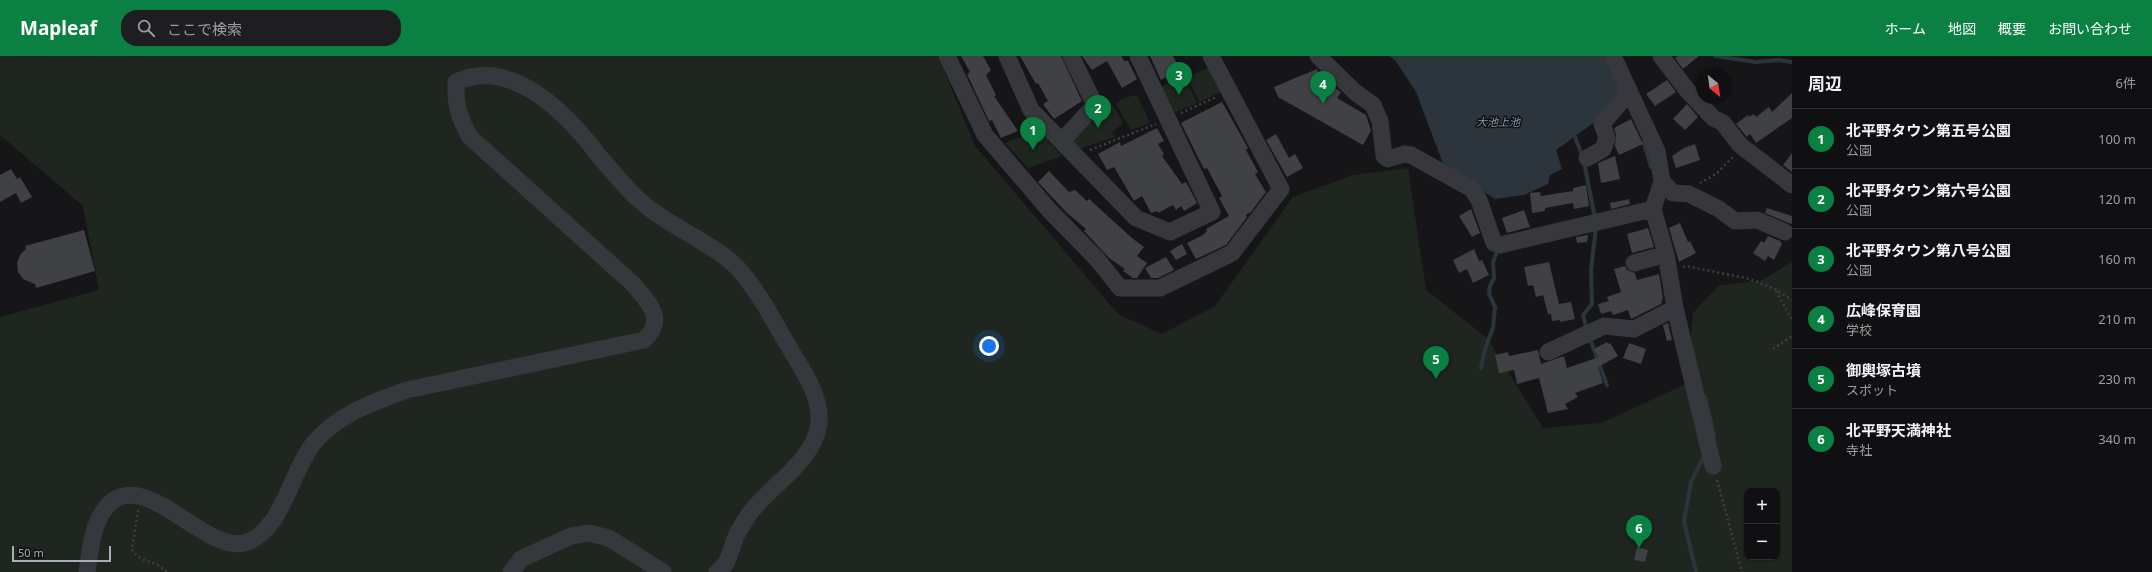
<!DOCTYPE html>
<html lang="ja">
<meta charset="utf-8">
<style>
body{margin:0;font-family:"Noto Sans","Noto Sans JP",sans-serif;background:#1e1e20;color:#f1f3f6}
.controls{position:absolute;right:12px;bottom:12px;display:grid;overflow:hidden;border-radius:8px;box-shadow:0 1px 3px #0004}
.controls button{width:36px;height:36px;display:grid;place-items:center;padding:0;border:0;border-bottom:1px solid #303032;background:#101012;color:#f1f3f6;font:20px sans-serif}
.compass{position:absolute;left:1696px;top:12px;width:36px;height:36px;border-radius:50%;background:#101012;box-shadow:0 1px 3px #0004;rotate:151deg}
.scale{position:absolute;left:12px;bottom:10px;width:99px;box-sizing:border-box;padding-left:4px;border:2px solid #a8adb8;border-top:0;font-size:11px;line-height:14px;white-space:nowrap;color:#a8adb8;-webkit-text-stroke:3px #111113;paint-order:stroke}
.you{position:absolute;left:989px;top:290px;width:14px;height:14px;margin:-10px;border:3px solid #fff;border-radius:50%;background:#1a73e8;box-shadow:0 0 0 6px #1a73e833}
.badge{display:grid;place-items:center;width:26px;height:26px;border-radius:50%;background:#0b8043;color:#fff;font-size:13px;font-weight:700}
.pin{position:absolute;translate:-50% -33px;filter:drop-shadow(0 1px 2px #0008)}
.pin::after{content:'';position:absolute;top:21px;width:14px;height:12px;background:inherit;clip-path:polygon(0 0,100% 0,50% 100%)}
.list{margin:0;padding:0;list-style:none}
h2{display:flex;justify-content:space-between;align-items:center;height:52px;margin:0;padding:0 16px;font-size:17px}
h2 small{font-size:13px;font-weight:400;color:#9c9d9f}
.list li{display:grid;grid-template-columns:26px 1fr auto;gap:12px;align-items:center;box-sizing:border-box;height:60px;padding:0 16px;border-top:1px solid #303032}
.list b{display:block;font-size:15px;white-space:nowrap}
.list p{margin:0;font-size:13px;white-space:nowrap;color:#9c9d9f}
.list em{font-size:13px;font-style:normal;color:#9c9d9f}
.icon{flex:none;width:22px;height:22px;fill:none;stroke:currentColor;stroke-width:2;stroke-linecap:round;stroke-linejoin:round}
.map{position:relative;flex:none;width:1792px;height:516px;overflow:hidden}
header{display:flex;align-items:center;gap:24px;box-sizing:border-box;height:56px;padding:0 20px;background:#0b8043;color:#fff}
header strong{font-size:19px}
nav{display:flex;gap:22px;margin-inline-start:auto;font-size:14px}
.search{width:280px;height:36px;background:#1e1e20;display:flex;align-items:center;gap:10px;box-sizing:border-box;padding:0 14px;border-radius:16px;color:#9c9d9f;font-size:15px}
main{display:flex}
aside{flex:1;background:#101012}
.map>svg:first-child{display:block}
.green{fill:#1e261f;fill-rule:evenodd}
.water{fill:#2c353c}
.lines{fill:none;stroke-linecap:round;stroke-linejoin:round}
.stream{stroke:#2c353c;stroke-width:4}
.building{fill:#404145}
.path{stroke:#3d3f44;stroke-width:2.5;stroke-dasharray:2 3;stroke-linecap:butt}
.minor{stroke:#37383d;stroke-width:17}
.labels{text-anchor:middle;stroke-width:3;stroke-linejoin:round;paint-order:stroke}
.water-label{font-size:11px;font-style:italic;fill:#7f9bb3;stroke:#111113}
</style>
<header>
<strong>Mapleaf</strong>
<div class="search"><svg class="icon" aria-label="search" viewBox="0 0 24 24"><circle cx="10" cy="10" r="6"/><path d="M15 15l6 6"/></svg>ここで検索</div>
<nav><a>ホーム</a><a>地図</a><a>概要</a><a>お問い合わせ</a></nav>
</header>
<main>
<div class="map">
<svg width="1792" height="516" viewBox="0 0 1792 516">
<rect width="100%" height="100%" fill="#161618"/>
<path class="green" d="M0 0H938L975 90 1119 259 1162 278 1215 250 1293 141 1353 119 1408 112 1426 234 1487 282 1543 372 1601 367 1686 328 1693 257 1718 230 1762 224 1792 206V516H0V261L99 234 83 150 0 79ZM1747 435H1777V501H1747Z
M1210 11 1223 35 1199 46 1187 21Z
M1185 22 1197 47 1174 57 1161 31 1172 24Z
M1137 39 1150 67 1131 74 1116 48 1123 42Z
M1111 46 1123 67 1112 77 1115 81 1079 93 1072 86V77Z
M1038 74 1062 100 1028 112 1005 87Z"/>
<path class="water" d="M1389 0H1606L1625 35 1596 65 1556 94 1562 113 1550 119 1548 128 1524 139 1495 143 1444 110 1416 36 1395 4Z"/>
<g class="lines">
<path class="stream" d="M1715 0 1756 6 1779 4 1792 6
M1575 81 1582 99
M1644 87 1651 111
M1584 106 1595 162
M1587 274 1583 259 1592 248 1591 214 1596 171
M1589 280 1607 329
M1481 312 1485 293 1493 272 1495 251 1489 238 1490 230 1494 222 1493 206 1498 193
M1705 341 1714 379
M1696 516 1684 465 1691 426 1705 398"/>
</g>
<path class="building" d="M961 0H983L991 14 986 19 996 39 994 40 1018 75 1001 82 992 64 989 65 967 18 970 16Z
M1020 0H1061L1082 45 1054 63 1043 48 1048 45 1038 27 1036 28Z
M1082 0H1121L1124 5H1128L1137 23 1122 32 1107 5 1092 14Z
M1150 0H1173L1180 13 1161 24Z
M1678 0H1699L1683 13 1675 2Z
M1317 13 1321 23 1341 36 1337 42 1366 59 1371 75 1363 89 1278 41 1274 31Z
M1667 24 1676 36 1655 50 1646 38Z
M1792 37V62L1756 87 1750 78 1747 81 1736 68 1748 59 1749 61 1754 58 1756 61 1769 51 1772 56Z
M1222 46 1248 92 1246 94 1258 116 1255 118 1266 136 1251 156 1246 159 1247 161 1226 189 1196 203 1187 187 1203 179 1207 175 1206 173 1229 160 1219 142 1222 140 1207 112 1204 113 1181 67Z
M1687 48 1698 61 1685 74 1673 63Z
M1631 63 1643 88 1619 99 1615 90 1616 79 1614 72Z
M1157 72 1164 85 1158 88 1164 98 1162 100 1182 128 1186 126 1197 147 1184 155 1181 150 1176 154 1173 149 1158 157 1157 155 1151 157 1142 140 1134 145 1114 111 1107 114 1098 98 1120 86 1121 90Z
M1276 78 1289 102 1295 98 1303 112 1287 121 1266 84Z
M1695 88 1700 104 1676 112 1672 100 1684 92Z
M1792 97V116L1783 109Z
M1615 100 1620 123 1601 127 1598 107Z
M11 113 17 123 20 121 32 141 21 147 16 137 0 146V119Z
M1049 115 1069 136 1075 134 1087 145 1089 143 1132 182 1144 191 1137 200 1147 207 1137 222H1133L1123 215 1125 213 1109 202 1084 175 1086 173 1066 156 1038 126Z
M1586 129 1589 150 1574 153 1573 147 1545 152V155L1532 157 1530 137 1540 136 1541 140 1573 135V132Z
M1629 143 1630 148 1611 153 1610 147Z
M1767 152 1792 160V167L1791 168 1765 157Z
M1471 153 1480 177 1472 181 1459 160Z
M1524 154 1530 171 1507 177 1502 162Z
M1680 167 1688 186 1690 185 1696 197 1679 206 1669 172Z
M1648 172 1654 191 1632 197 1627 178Z
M84 174 95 215 36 232 35 228 23 223 18 216 17 207 20 199 26 193 25 190Z
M1588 179 1587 186 1577 187 1576 181Z
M1768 180 1780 185 1782 188 1774 204 1768 200 1765 205 1753 197 1761 185 1764 187Z
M1182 188 1187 198 1176 204 1170 195Z
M1474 193 1479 205 1482 204 1489 219 1473 227 1467 213 1459 217 1453 204Z
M1166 201 1174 214 1158 222H1151L1145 212Z
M1549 206 1559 248 1571 246 1575 263 1560 266V264L1552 265 1551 258H1548L1543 239 1536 241 1533 229 1528 230 1524 211Z
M1625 210 1627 214 1635 217 1637 224 1659 218 1663 242 1661 248 1631 263 1628 254 1613 259 1611 255 1601 258 1598 248 1609 245 1607 241 1621 236 1614 213Z
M1668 267 1672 284 1667 285 1663 269Z
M1607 286 1608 288 1610 287 1618 300 1598 311 1603 327 1575 337 1578 341 1565 348 1568 353 1548 357 1539 322 1517 328 1514 314 1499 317 1495 299 1508 296 1509 300 1538 294 1541 308 1564 300 1567 312 1599 301 1594 293Z
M1629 287 1646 293 1641 308 1623 302Z
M1637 491 1648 494 1645 506 1634 504Z"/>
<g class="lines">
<path class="path" d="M1181 57 1216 41
M1090 94 1156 68
M1700 127 1716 118 1733 101
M1683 211 1686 210 1750 223 1775 233 1792 244
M1776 235 1792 264
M1773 293 1792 280
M1717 424 1742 516
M138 454 132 494C143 509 155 503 167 516"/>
<path class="minor" d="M947 0 985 79 1050 155 1097 203 1120 232H1160L1232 197 1281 133 1211 0
M1007 0 1031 54 1136 162 1170 176 1212 156 1138 0
M1318 0 1355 36 1373 49 1380 65 1384 100 1388 103 1404 98 1411 99 1472 133 1479 144 1494 187 1500 189 1653 153
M1613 0 1657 95 1662 125 1653 153 1666 198 1675 252 1713 410
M1661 0 1687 34 1713 62 1723 67 1740 89 1792 129
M1062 85 1095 49 1071 0
M1587 102 1603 93 1607 82 1602 68 1630 36
M1662 125 1673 137 1689 138 1719 153 1735 165 1757 164 1785 176
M1634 207 1666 198
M1548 296 1604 270 1634 273 1675 252
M87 516C90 499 91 478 99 463 132 394 202 498 244 487 282 477 290 417 313 388 336 359 374 346 407 334L644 284C667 263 648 246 633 228L470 81C459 62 455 48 456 26 513 0 569 60 599 100 610 113 621 126 633 138 657 163 692 177 721 198 728 203 737 210 742 217 761 239 774 266 789 291 797 305 806 318 812 332 817 343 820 356 819 368 814 403 776 426 755 451 748 458 742 469 737 478 731 491 730 508 717 516
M511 516 521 503 571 480 589 477 609 482 663 516"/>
</g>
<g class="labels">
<g class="water-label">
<text x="1498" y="70">大池上池</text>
</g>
</g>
</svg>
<div class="controls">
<button>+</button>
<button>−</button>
</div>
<svg class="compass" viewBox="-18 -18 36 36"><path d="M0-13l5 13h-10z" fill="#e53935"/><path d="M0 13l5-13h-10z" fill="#9c9d9f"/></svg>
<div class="scale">50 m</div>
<div class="you"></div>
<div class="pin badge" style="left:1033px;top:94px">1</div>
<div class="pin badge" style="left:1098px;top:72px">2</div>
<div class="pin badge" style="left:1179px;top:39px">3</div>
<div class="pin badge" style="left:1323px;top:48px">4</div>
<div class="pin badge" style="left:1436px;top:323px">5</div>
<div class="pin badge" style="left:1639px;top:492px">6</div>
</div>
<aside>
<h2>周辺<small>6件</small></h2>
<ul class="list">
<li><span class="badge">1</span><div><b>北平野タウン第五号公園</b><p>公園</p></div><em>100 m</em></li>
<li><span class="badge">2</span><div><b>北平野タウン第六号公園</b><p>公園</p></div><em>120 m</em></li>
<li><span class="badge">3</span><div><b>北平野タウン第八号公園</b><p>公園</p></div><em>160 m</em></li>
<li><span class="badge">4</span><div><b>広峰保育園</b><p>学校</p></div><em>210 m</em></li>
<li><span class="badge">5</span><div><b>御輿塚古墳</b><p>スポット</p></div><em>230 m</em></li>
<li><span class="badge">6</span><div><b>北平野天満神社</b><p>寺社</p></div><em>340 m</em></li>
</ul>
</aside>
</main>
